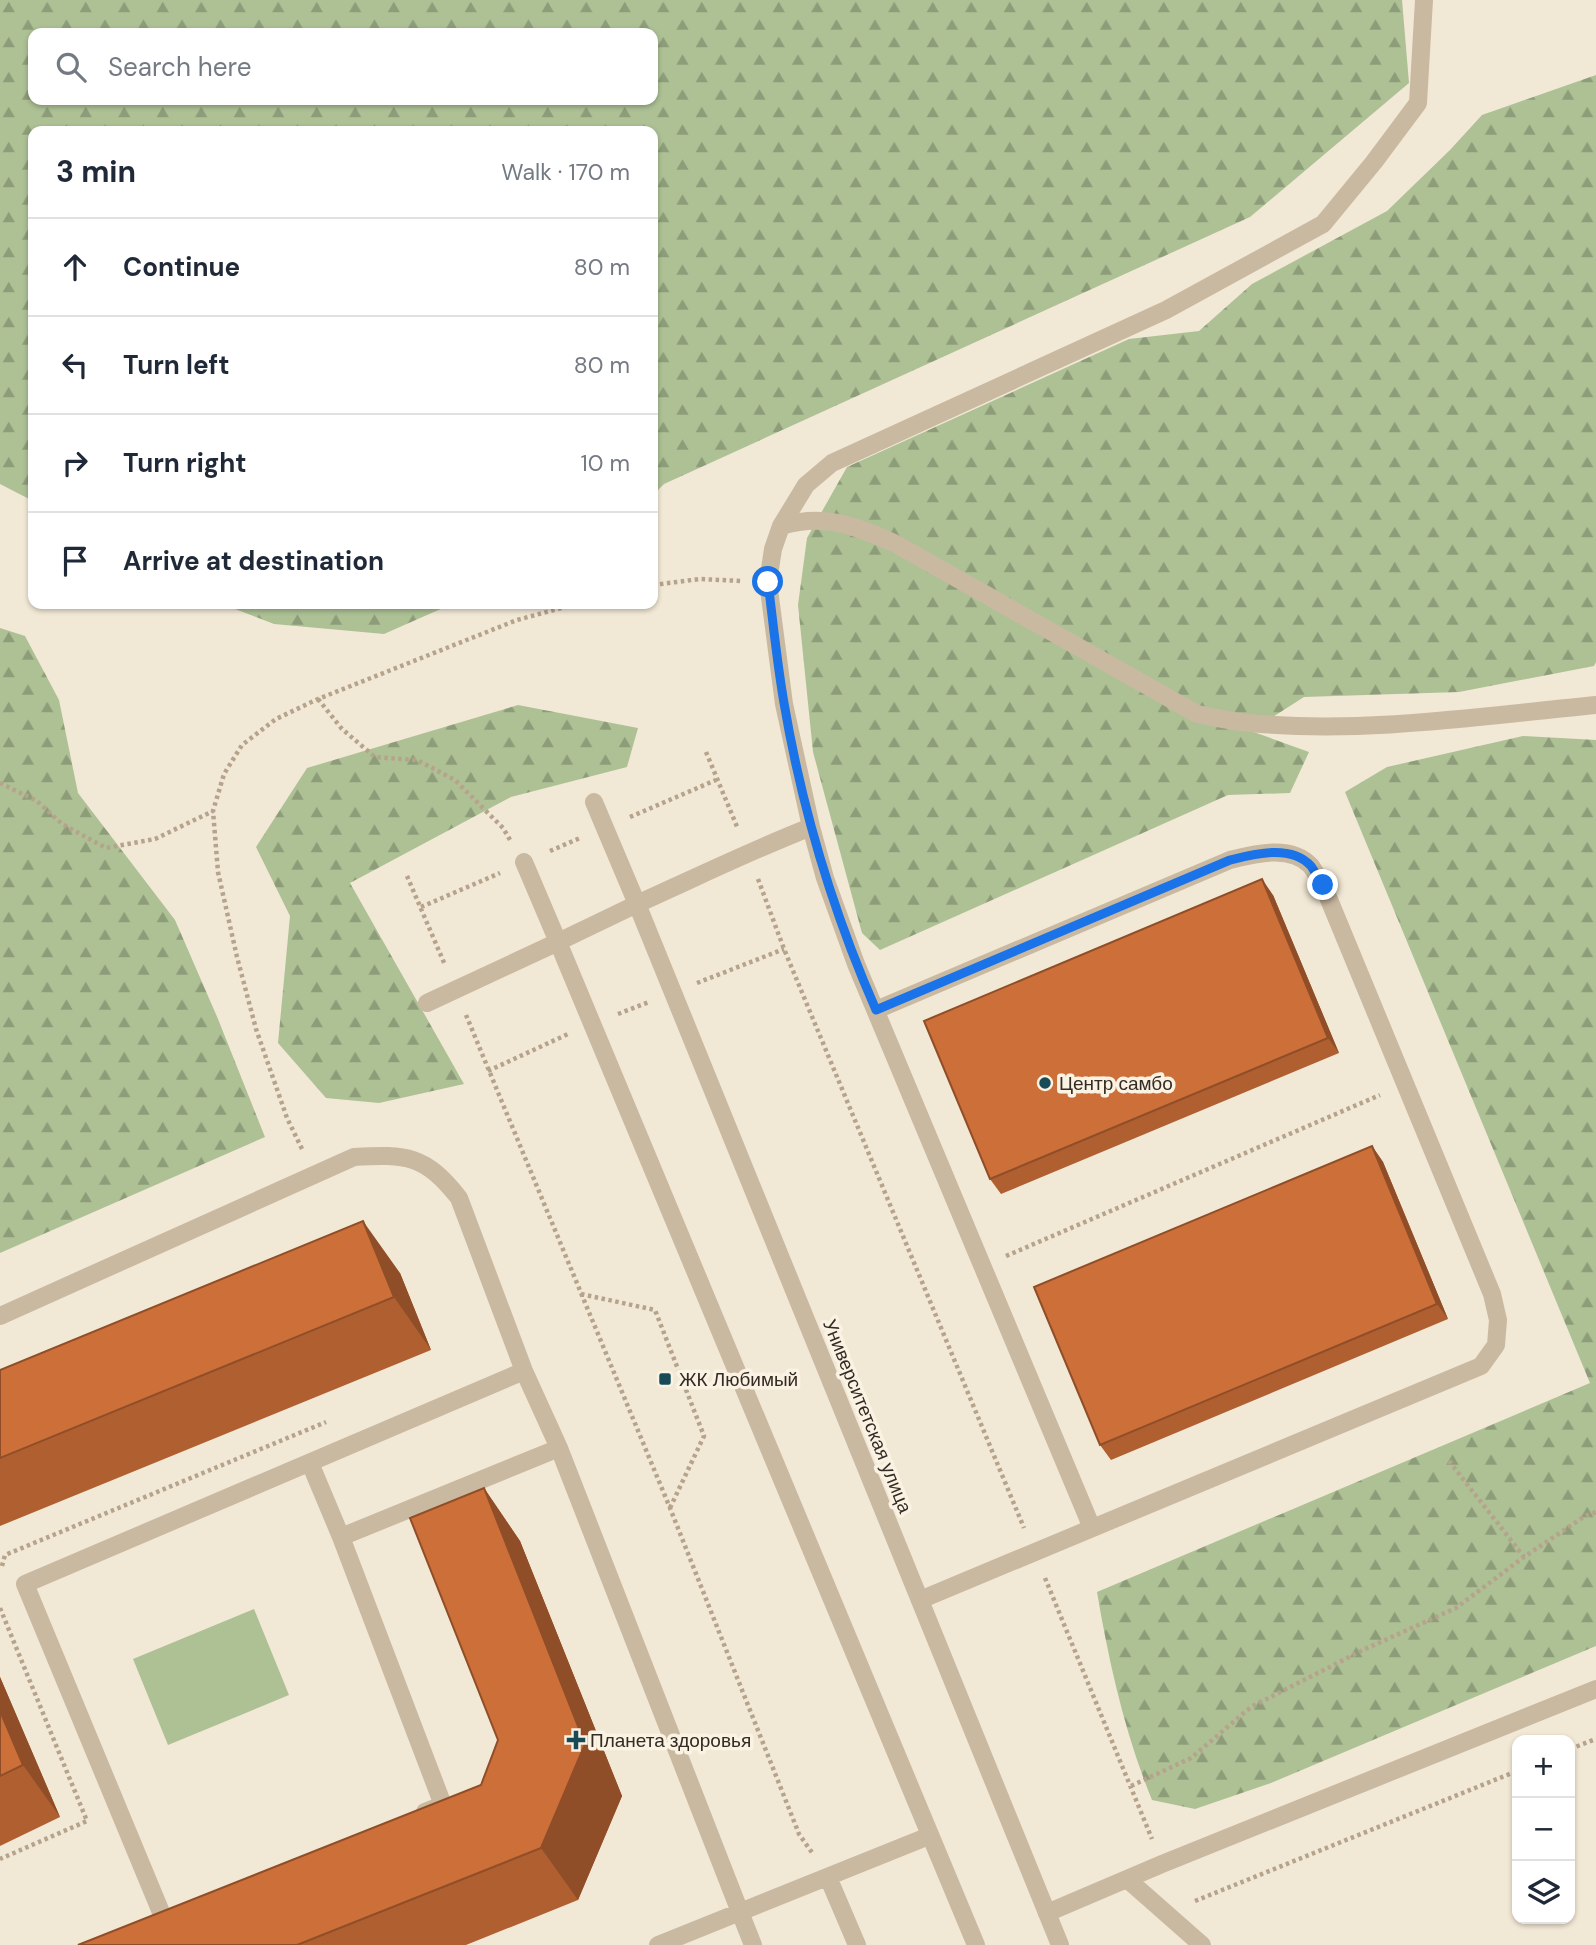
<!DOCTYPE html>
<meta charset="utf-8">
<style>
body{margin:0;font-family:"DM Sans",sans-serif;background:#f2f2f3;color:#1f2937}
.controls{position:absolute;right:21px;bottom:21px;display:grid;overflow:hidden;border-radius:14px;box-shadow:0 2px 5px #0004}
.controls button{width:63px;height:63px;display:grid;place-items:center;padding:0;border:0;border-bottom:2px solid #e0e1e3;background:#fff;color:#1f2937;font:35px sans-serif}
.stop{position:absolute;width:21px;height:21px;margin:-16px;border:5px solid #1a73e8;border-radius:50%;background:#fff}
.stop.end{background:#1a73e8;border-color:#fff;box-shadow:0 2px 7px #0008}
.list{margin:0;padding:0;list-style:none}
h2{display:flex;justify-content:space-between;align-items:center;height:91px;margin:0;padding:0 28px;font-size:30px}
h2 small{font-size:23px;font-weight:400;color:#747a83}
.list li{display:grid;grid-template-columns:46px 1fr auto;gap:21px;align-items:center;box-sizing:border-box;height:98px;padding:0 28px;border-top:2px solid #e0e1e3}
.list b{display:block;font-size:26px;white-space:nowrap}
.list em{font-size:23px;font-style:normal;color:#747a83}
.icon{flex:none;width:38px;height:38px;fill:none;stroke:currentColor;stroke-width:2;stroke-linecap:round;stroke-linejoin:round}
.map{position:relative;flex:none;width:1596px;height:1945px;overflow:hidden}
.search{position:absolute;background:#fff;box-shadow:0 2px 5px #0004;left:28px;top:28px;width:630px;height:77px;display:flex;align-items:center;gap:18px;box-sizing:border-box;padding:0 24px;border-radius:14px;color:#747a83;font-size:26px}
.panel{position:absolute;background:#fff;box-shadow:0 2px 5px #0004;left:28px;top:126px;width:630px;height:483px;border-radius:14px}
.map>svg:first-child{display:block}
.green{fill:#adc195}
.forest{fill:url(#forest-firs);fill-rule:evenodd}
.lines{fill:none;stroke-linecap:round;stroke-linejoin:round}
.path{stroke:#b6a38c;stroke-width:4.5;stroke-dasharray:3.5 3.5;stroke-linecap:butt}
.lane{stroke:#cab9a1;stroke-width:18}
.street{stroke:#cab9a1;stroke-width:18}
.wall{fill:#b05f31}
.shaded-wall{fill:#904e28}
.building{fill:#cd6f39;stroke:#904e28;stroke-width:2}
.route{stroke:#1a73e8;stroke-width:9}
.poi-dot{fill:#184b57;stroke:#faf2e2;stroke-width:2.5}
.labels{text-anchor:middle;stroke-width:7;stroke-linejoin:round;paint-order:stroke}
.poi-label{font-size:19px;fill:#342b24;stroke:#faf2e2;text-anchor:start}
.street-label{font-size:19px;fill:#342b24;stroke:#faf2e2}
</style>
<div class="map">
<svg width="1596" height="1945" viewBox="0 0 1596 1945">
<defs>
<pattern id="forest-firs" width="22" height="20" patternUnits="userSpaceOnUse" patternTransform="scale(1.75)"><rect width="22" height="20" fill="#adc195"/><path d="M5 1l3.5 6h-7zM16 11l3.5 6h-7z" fill="#8e9d79"/></pattern>
</defs>
<rect width="100%" height="100%" fill="#f2e8d6"/>
<path class="green" d="M254 1609 289 1695 168 1745 133 1659Z"/>
<path class="forest" d="M0 0H1402L1409 83 1250 217 664 484 653 495V131H33V501L0 484ZM653 33V100H33V33Z
M1596 75V662L1594 666 1459 692 1304 697 1251 731 1309 752 1290 793 1228 795 880 950 862 933 813 752 798 605 807 538 847 467 1129 339 1199 331 1252 284 1387 211 1450 150 1482 115Z
M222 604H452L384 634 274 624Z
M0 628 25 636 59 700 78 793 175 920 218 1019 265 1137 0 1253Z
M518 705 638 728 627 767 511 797 350 883 464 1084 379 1103 326 1098 278 1043 290 916 256 847 307 768Z
M1523 736 1596 740V1646L1271 1783 1195 1809 1152 1800C1125 1734 1109 1663 1097 1592L1590 1383 1345 792 1387 767Z"/>
<g class="lines">
<path class="path" d="M653 585 700 579 742 581
M318 699 342 729 375 757 417 760 455 780 503 828 510 840
M706 752 738 829
M0 783 37 801 62 824 106 848 155 839 213 811
M630 817 716 780
M550 851 580 838
M407 876 445 965
M758 879 784 949 1024 1528
M421 907 500 873
M697 983 784 949
M618 1014 649 1002
M466 1015 670 1508 799 1834 813 1854
M488 1071 568 1034
M302 1149 287 1118 256 1029 237 957 218 872 213 811 224 774 242 745 276 719 318 699 517 620 576 604
M1006 1256 1380 1095
M581 1294 655 1310 704 1436 670 1508
M1449 1461 1524 1557
M2 1566 5 1555 326 1422
M1045 1578 1152 1839
M0 1608 87 1821 0 1859
M1570 1749 1596 1739
M1131 1786 1191 1758 1251 1707 1363 1650 1456 1608 1524 1557 1585 1516 1596 1512
M1195 1901 1517 1771"/>
<path class="lane" d="M781 526C826 513 855 526 896 544L1197 714C1214 717 1232 722 1249 723 1364 734 1482 716 1596 705
M594 802 637 904C695 878 752 850 811 827
M427 1003 558 942 524 862
M876 1010 1230 860C1254 854 1291 844 1311 866 1315 872 1319 879 1323 885L1492 1294 1498 1320 1496 1345 1481 1366 920 1600
M0 1316 354 1157C407 1154 425 1155 459 1198L524 1371 559 1448 740 1912 658 1945
M310 1463 341 1537 443 1805 425 1812
M1092 1528 856 964 825 878 811 827 784 704 768 582 773 549 781 526 806 485 832 463 1166 310 1323 224 1374 162 1418 103 1424 0
M341 1537 559 1448
M828 1877 857 1945
M1127 1879 1202 1945
M1047 1913 1162 1864 1596 1689
M163 1917 25 1584 524 1371
M753 1945 740 1912 929 1836"/>
<path class="street" d="M976 1945 558 942 637 904 1060 1945"/>
</g>
<path class="wall" d="M1273 895 1339 1053 1001 1194 990 1179Z
M1372 1146 1383 1162 1448 1319 1111 1460 1100 1445Z
M400 1273 431 1350 0 1526V1370Z
M484 1488 520 1541 622 1796 578 1900 466 1945H78L481 1785 498 1740Z
M0 1677 60 1817 0 1846Z"/>
<path class="shaded-wall" d="M1262 879 1273 895 1339 1053 1328 1038Z
M1372 1146 1383 1162 1448 1319 1437 1304Z
M363 1221 400 1273 431 1350 394 1297Z
M484 1488 520 1541 622 1796 578 1900 541 1848Z
M0 1677 60 1817 23 1765 0 1711Z"/>
<path class="building" d="M1262 879 1328 1038 990 1179 924 1021Z
M1372 1146 1437 1304 1100 1445 1034 1287Z
M363 1221 394 1297 0 1458V1370Z
M484 1488 585 1744 541 1848 297 1945H78L481 1785 498 1740 410 1518Z
M0 1711 23 1765 0 1776Z"/>
<g class="lines">
<path class="route" d="M768 582C773 622 777 663 784 703 802 809 833 912 876 1010L1230 860C1254 854 1291 844 1311 866 1315 872 1319 879 1323 885"/>
</g>
<g class="poi-dot">
<circle cx="1045" cy="1083" r="7"/>
<rect x="658" y="1372" width="14" height="14" rx="3.5"/>
<path d="M572.5 1729.5h7v7h7v7h-7v7h-7v-7h-7v-7h7z"/>
</g>
<g class="labels">
<g class="poi-label">
<text x="1059" y="1090">Центр самбо</text>
<text x="679" y="1386">ЖК Любимый</text>
<text x="590" y="1747">Планета здоровья</text>
</g>
<g class="street-label">
<text transform="translate(868 1416) rotate(68)" y="7">Университетская улица</text>
</g>
</g>
</svg>
<div class="controls">
<button>+</button>
<button>−</button>
<button><svg class="icon" aria-label="layers" viewBox="0 0 24 24"><path d="M12 4l9 5-9 5-9-5zM3 14l9 5 9-5"/></svg></button>
</div>
<div class="stop" style="left:768px;top:582px"></div>
<div class="stop end" style="left:1323px;top:885px"></div>
<div class="search"><svg class="icon" aria-label="search" viewBox="0 0 24 24"><circle cx="10" cy="10" r="6"/><path d="M15 15l6 6"/></svg>Search here</div>
<section class="panel">
<h2>3 min<small>Walk · 170 m</small></h2>
<ul class="list">
<li><svg class="icon" aria-label="ahead" viewBox="0 0 24 24"><path d="M12 20V5M6 11l6-6 6 6"/></svg><div><b>Continue</b></div><em>80 m</em></li>
<li><svg class="icon" aria-label="left" viewBox="0 0 24 24"><path d="M17 20v-9H6M10 6l-5 5 5 5"/></svg><div><b>Turn left</b></div><em>80 m</em></li>
<li><svg class="icon" aria-label="right" viewBox="0 0 24 24"><path d="M7 20v-9h11M14 6l5 5-5 5"/></svg><div><b>Turn right</b></div><em>10 m</em></li>
<li><svg class="icon" aria-label="arrive" viewBox="0 0 24 24"><path d="M6 21V4h12l-3 4 3 4H6"/></svg><div><b>Arrive at destination</b></div></li>
</ul>
</section>
</div>
